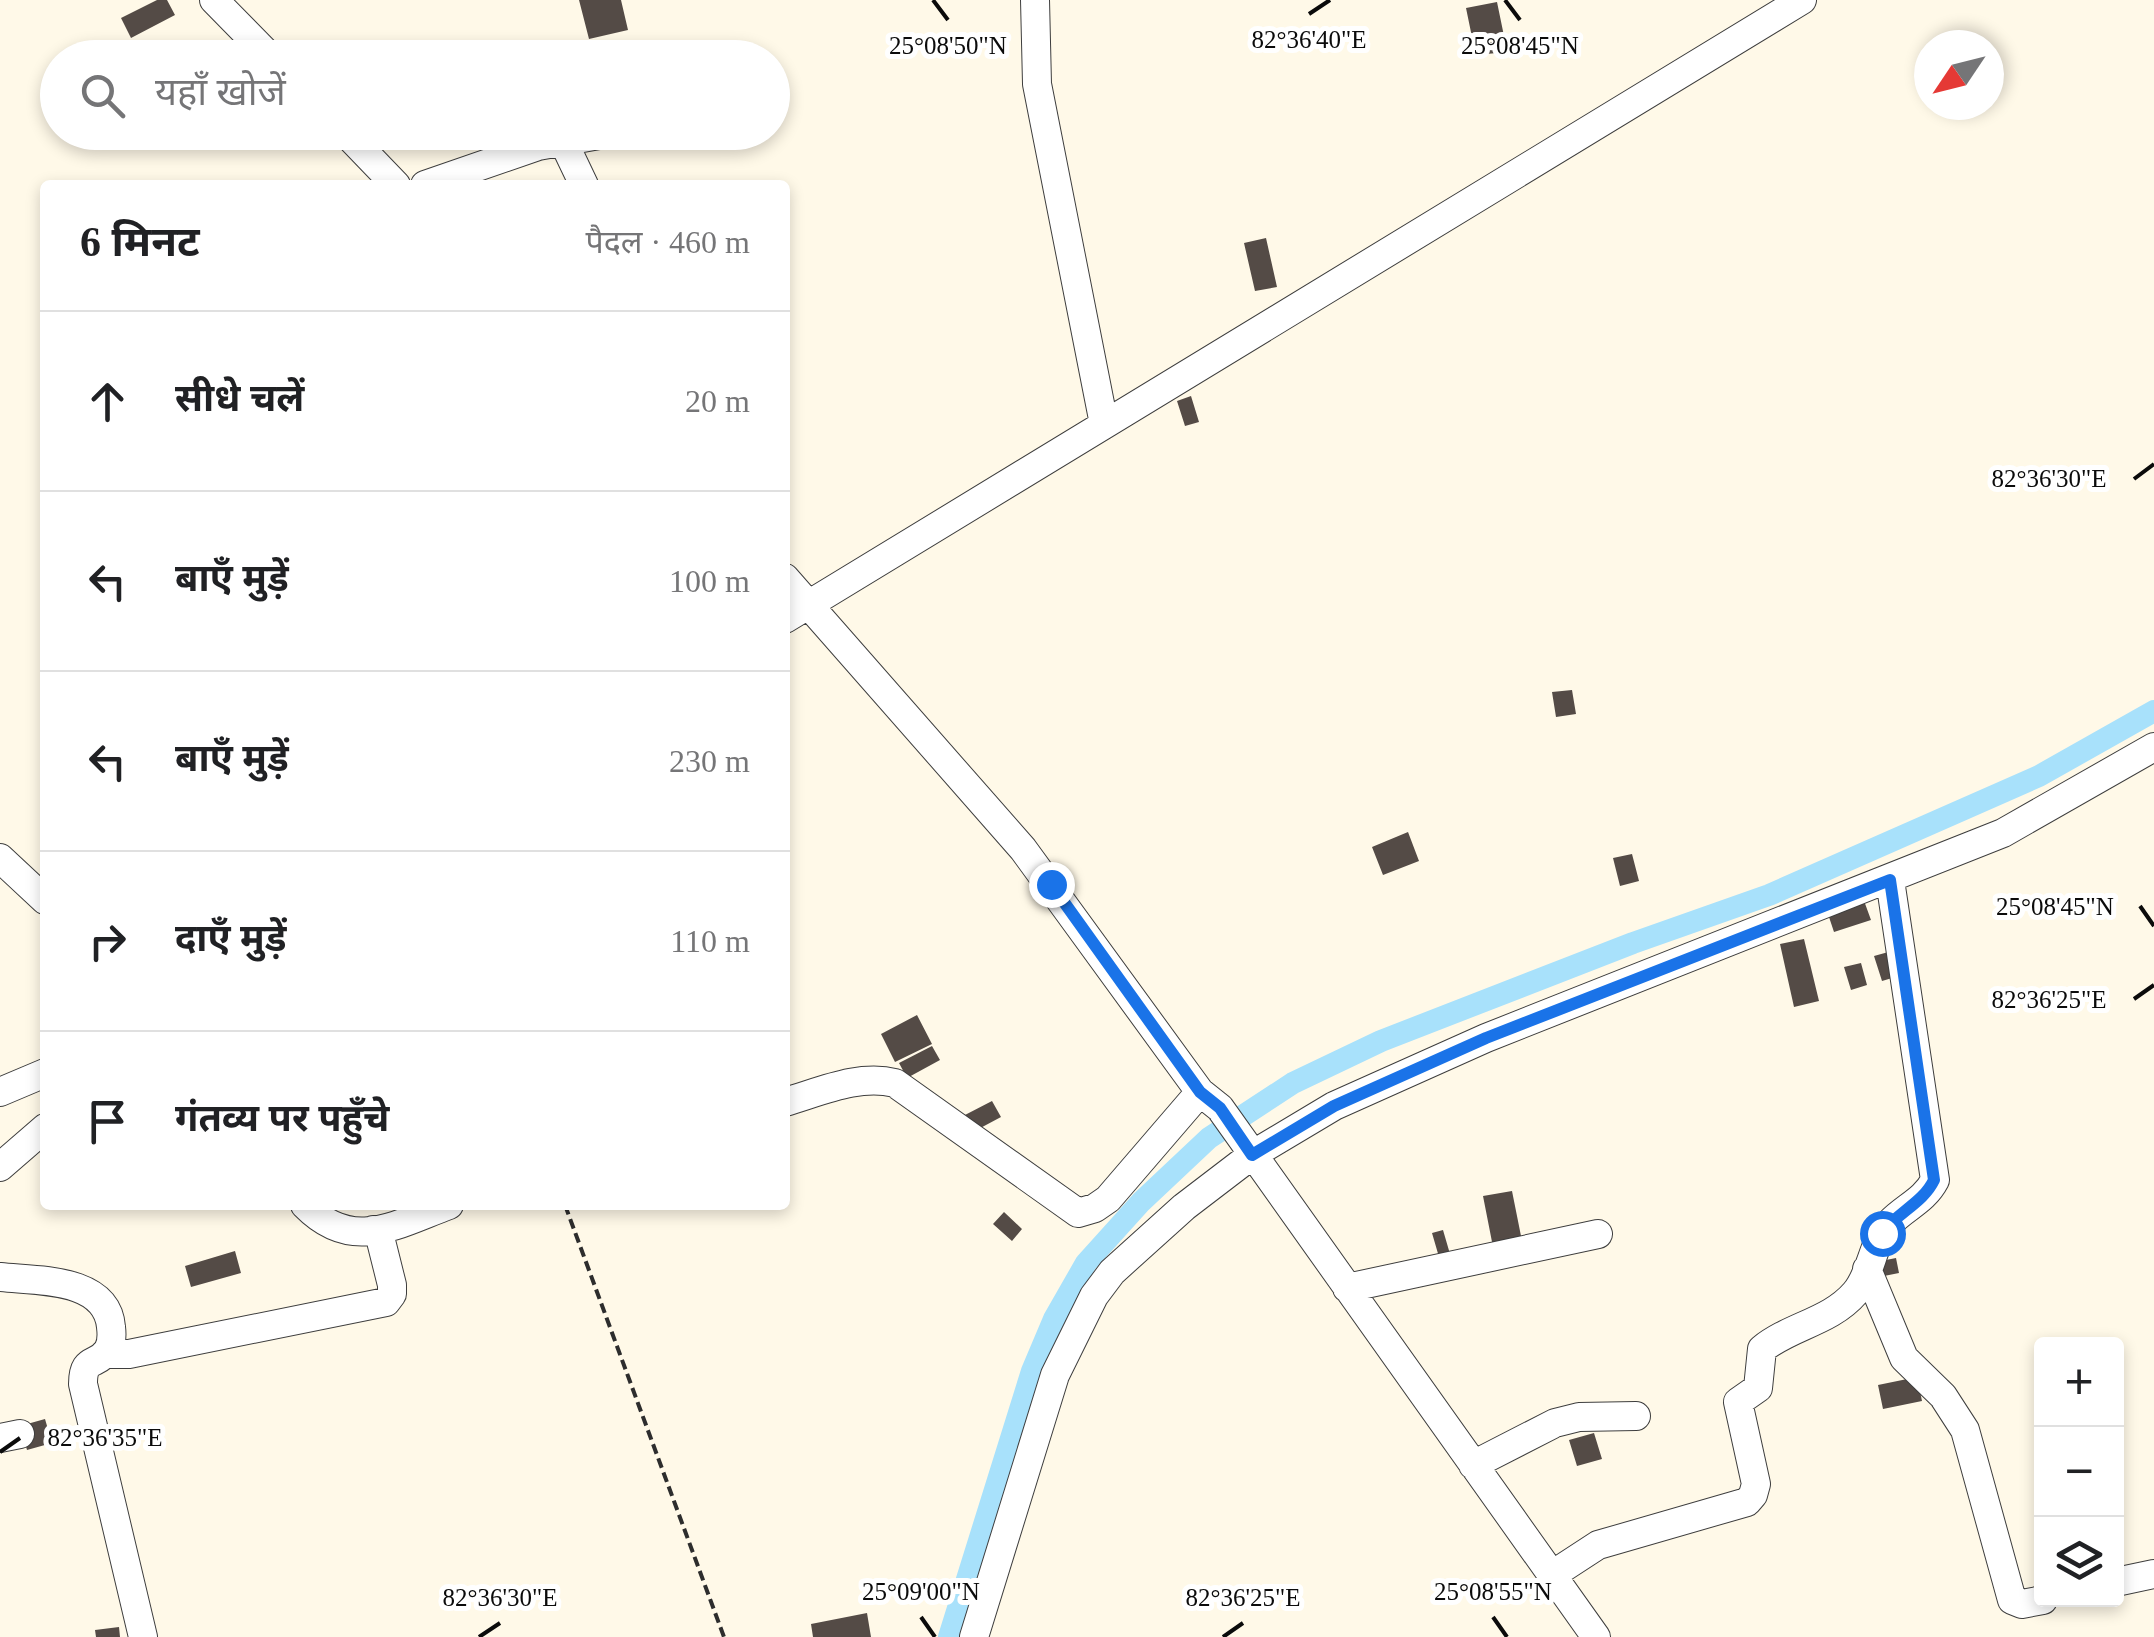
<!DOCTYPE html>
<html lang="hi">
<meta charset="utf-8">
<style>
body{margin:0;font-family:"Times New Roman","Noto Sans Devanagari",serif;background:#f2f2f2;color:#202124}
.controls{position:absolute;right:30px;bottom:30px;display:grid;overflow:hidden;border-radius:10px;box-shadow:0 5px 15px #0003}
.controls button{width:90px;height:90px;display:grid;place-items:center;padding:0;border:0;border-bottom:2px solid #e0e0e0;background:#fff;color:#202124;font:50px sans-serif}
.compass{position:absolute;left:1914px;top:30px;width:90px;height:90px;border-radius:50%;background:#fff;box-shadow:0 5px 15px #0003;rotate:235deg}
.stop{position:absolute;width:30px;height:30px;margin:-22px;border:8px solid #1a73e8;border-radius:50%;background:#fff}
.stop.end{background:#1a73e8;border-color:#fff;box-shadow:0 2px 10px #0008}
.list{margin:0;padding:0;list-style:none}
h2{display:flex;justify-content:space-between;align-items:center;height:130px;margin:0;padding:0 40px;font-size:42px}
h2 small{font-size:32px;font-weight:400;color:#757577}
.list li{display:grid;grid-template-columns:65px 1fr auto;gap:30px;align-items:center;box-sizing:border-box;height:180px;padding:0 40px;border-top:2px solid #e0e0e0}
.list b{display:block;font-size:38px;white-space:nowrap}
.list em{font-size:32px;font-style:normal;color:#757577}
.icon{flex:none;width:55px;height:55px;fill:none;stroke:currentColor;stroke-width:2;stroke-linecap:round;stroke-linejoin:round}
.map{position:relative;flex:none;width:2154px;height:1637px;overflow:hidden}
.search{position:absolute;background:#fff;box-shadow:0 5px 15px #0003;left:40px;top:40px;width:750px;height:110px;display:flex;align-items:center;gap:25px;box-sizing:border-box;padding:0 35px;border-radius:55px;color:#757577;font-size:38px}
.panel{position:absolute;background:#fff;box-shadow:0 5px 15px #0003;left:40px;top:180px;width:750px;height:1030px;border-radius:10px}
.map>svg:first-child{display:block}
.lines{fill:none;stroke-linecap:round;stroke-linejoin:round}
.canal{stroke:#a8e1fb;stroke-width:22}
.building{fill:#544b46}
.minor-casing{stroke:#3e3e3e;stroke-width:30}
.path{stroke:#2d2d2d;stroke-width:4;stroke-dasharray:10 5;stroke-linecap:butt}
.minor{stroke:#fff;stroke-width:28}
.route{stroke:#1a73e8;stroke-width:12}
.ticks{fill:none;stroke:#0b0b0b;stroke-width:4}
.ticks-label{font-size:25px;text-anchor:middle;fill:#0b0b0b;stroke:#fff;stroke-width:10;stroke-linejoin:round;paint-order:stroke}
</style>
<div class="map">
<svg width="2154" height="1637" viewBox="0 0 2154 1637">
<rect width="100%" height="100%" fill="#fff9e8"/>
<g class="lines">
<path class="canal" d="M949 1637 1032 1371 1054 1319 1086 1263 1141 1202 1209 1138 1293 1083 1381 1041 1633 943 1769 895 2039 776 2154 711"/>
</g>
<path class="building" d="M157 0H167L175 15 131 38 121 18Z
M579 0H621L628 30 589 39Z
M1497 2 1504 36 1473 42 1466 8Z
M1497 42 1498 53 1473 55 1471 44Z
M488 132H544L493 149Z
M1266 238 1277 287 1255 291 1244 243Z
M1191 396 1199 422 1185 426 1177 401Z
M1572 690 1576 714 1556 717 1552 692Z
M1408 832 1419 861 1383 875 1372 847Z
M1632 854 1639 881 1620 886 1613 858Z
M1863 898 1871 920 1834 932 1827 911Z
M1804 939 1819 1001 1794 1007 1780 944Z
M1892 951 1899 976 1882 981 1874 956Z
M1861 963 1867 985 1851 990 1844 967Z
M917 1015 932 1044 895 1062 881 1034Z
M932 1046 940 1060 907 1078 899 1063Z
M992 1101 1001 1117 971 1133 963 1116Z
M1512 1191 1522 1241 1493 1247 1483 1196Z
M1004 1212 1022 1229 1012 1241 993 1224Z
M1443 1230 1450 1254 1439 1257 1432 1233Z
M235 1251 241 1273 191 1287 185 1266Z
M1896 1258 1899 1273 1874 1278 1871 1263Z
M1917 1377 1922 1401 1883 1409 1878 1385Z
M45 1419 52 1443 27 1450 20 1426Z
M1594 1433 1602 1459 1577 1466 1569 1440Z
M867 1613 871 1637H813L811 1624Z
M119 1627 120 1637H96L95 1630Z"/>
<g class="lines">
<defs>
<path id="minor" d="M214 0 271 58
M1035 0 1037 84 1104 424
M345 132 396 185
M563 141 584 185
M425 185 538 146 616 132
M785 578 1023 849 1200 1092 1220 1108 1596 1637
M785 619 1802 0
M0 858 45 900
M0 1092 45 1073
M785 1102C820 1092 858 1074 895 1083L1078 1213 1095 1208 1108 1199 1200 1092
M0 1167 45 1128
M305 1205C352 1253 395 1225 449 1205
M1867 1269 1904 1358 1943 1396 1965 1430 2012 1600 2022 1604 2043 1600
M0 1277C36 1281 107 1277 111 1327 112 1335 112 1343 108 1350 97 1367 83 1355 83 1384L143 1637
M1347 1288 1598 1234
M105 1354H129L386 1302 392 1294V1285L379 1233 373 1230
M0 1438 20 1434
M1473 1465 1555 1423 1579 1417 1636 1416
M1552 1575 1598 1545 1747 1502 1753 1495 1756 1484 1738 1402 1758 1388 1762 1349C1790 1326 1830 1322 1855 1293 1872 1274 1872 1242 1890 1223 1905 1207 1924 1201 1935 1180L1890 880
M2116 1582 2154 1574
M974 1637 1055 1375 1094 1296 1112 1272 1184 1207 1252 1155 1334 1106 1486 1038 2003 833 2154 747"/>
</defs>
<use href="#minor" class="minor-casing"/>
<path class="path" d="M565 1205 724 1637"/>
<use href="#minor" class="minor"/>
</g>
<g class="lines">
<path class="route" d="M1051 884 1200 1092 1220 1108 1252 1155 1334 1106 1486 1038 1890 880 1934 1180C1923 1203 1898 1212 1882 1233"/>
</g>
<path class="ticks" d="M933 0 948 20M1505 0 1520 20M1309 14 1330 0M2134 479 2154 464M2140 906 2154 926M2134 999 2154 985M0 1452 20 1438M921 1617 935 1637M1493 1617 1507 1637M479 1637 500 1623M1223 1637 1243 1623"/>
<g class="ticks-label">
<text x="1309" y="48">82°36'40"E</text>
<text x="948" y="54">25°08'50"N</text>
<text x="1520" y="54">25°08'45"N</text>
<text x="2049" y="487">82°36'30"E</text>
<text x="2055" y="915">25°08'45"N</text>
<text x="2049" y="1008">82°36'25"E</text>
<text x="105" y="1446">82°36'35"E</text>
<text x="921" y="1600">25°09'00"N</text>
<text x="1493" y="1600">25°08'55"N</text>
<text x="500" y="1606">82°36'30"E</text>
<text x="1243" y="1606">82°36'25"E</text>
</g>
</svg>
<div class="controls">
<button>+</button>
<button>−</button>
<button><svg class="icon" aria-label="layers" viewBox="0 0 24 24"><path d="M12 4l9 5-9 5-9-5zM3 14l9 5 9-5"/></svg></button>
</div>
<svg class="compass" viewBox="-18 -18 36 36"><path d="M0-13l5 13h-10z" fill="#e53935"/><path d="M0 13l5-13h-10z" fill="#757577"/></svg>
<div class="stop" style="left:1882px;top:1233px"></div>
<div class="stop end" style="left:1051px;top:884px"></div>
<div class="search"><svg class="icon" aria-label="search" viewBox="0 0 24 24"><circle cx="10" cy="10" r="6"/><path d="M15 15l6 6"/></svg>यहाँ खोजें</div>
<section class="panel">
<h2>6 मिनट<small>पैदल · 460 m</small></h2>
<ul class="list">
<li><svg class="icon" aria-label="ahead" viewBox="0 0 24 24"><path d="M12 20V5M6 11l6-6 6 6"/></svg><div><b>सीधे चलें</b></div><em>20 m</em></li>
<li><svg class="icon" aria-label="left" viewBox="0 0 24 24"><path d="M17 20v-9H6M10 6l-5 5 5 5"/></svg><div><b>बाएँ मुड़ें</b></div><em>100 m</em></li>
<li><svg class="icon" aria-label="left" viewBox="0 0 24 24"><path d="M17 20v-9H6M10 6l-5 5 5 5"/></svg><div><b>बाएँ मुड़ें</b></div><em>230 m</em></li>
<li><svg class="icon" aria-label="right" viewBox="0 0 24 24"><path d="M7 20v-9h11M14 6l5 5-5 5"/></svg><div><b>दाएँ मुड़ें</b></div><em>110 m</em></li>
<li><svg class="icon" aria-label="arrive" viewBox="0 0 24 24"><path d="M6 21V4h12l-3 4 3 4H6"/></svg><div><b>गंतव्य पर पहुँचे</b></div></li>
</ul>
</section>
</div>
